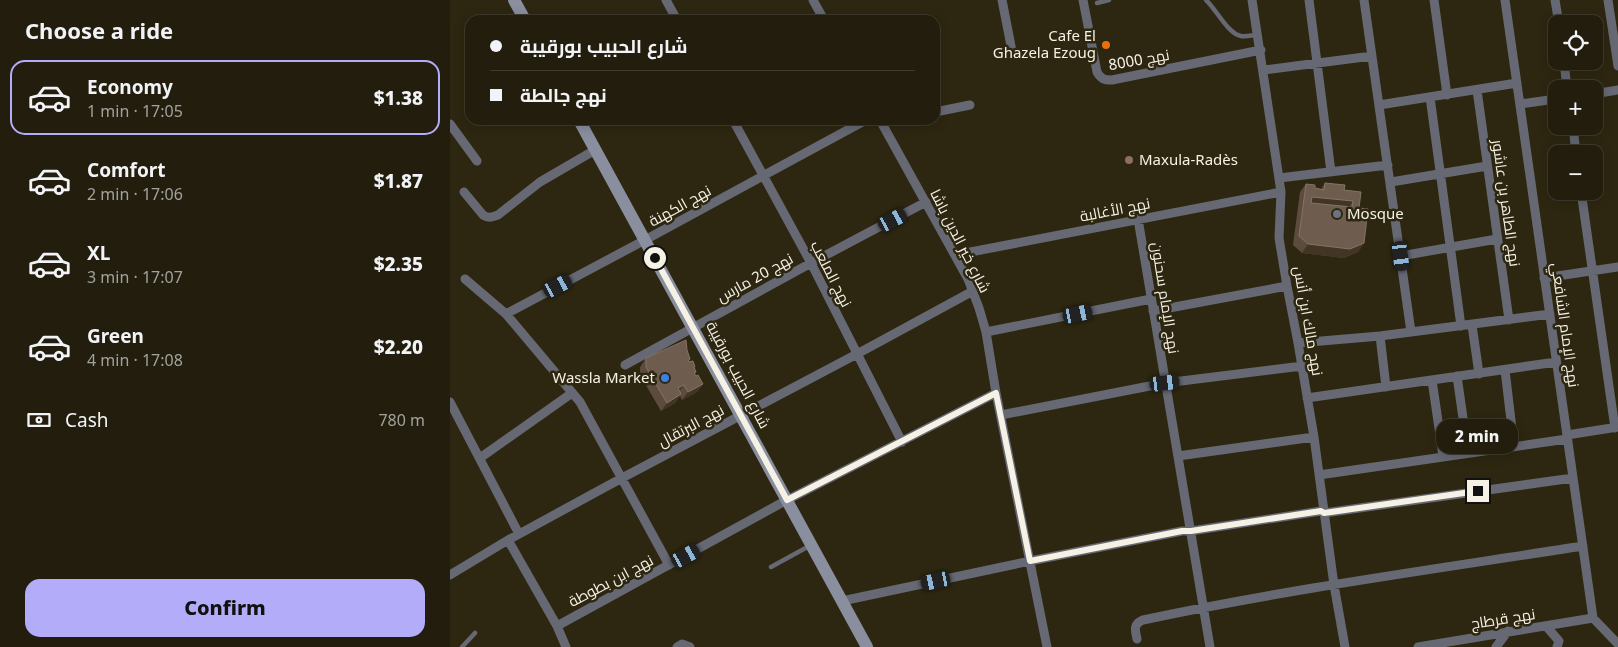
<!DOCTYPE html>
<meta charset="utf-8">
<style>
body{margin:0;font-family:"Noto Sans",Cairo,sans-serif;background:#2e2a1b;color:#f1f3f6;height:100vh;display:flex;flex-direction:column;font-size:19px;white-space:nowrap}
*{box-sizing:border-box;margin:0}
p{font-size:16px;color:#a2a29d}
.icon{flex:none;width:28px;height:28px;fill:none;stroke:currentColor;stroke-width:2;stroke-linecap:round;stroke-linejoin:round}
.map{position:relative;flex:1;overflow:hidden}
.side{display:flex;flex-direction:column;background:#221d0d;width:450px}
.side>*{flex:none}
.top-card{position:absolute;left:15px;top:15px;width:475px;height:110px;border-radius:15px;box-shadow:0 2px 12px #0003,0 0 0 1px #3f3b2e;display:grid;align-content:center;height:110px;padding:0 25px;background:#221d0d}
.buttons{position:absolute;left:1098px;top:15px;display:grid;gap:10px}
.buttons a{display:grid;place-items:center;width:55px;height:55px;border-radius:10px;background:#221d0d;box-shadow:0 2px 12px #0003,0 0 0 1px #3f3b2e;font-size:25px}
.end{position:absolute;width:22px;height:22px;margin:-11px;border:6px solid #f5f1e4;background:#111;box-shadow:0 0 0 2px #111}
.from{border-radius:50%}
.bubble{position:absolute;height:35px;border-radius:15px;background:#221d0d;box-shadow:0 2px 12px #0003,0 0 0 1px #3f3b2e;font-size:16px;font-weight:800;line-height:35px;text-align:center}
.car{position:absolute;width:15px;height:30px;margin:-15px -8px;border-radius:6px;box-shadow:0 0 4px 1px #0007;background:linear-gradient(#222 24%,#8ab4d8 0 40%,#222 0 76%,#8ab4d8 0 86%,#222 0)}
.top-card b{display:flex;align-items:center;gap:18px;height:48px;font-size:19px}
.top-card b+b{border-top:1px solid #3f3b2e}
.top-card i{width:12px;height:12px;background:#f1f3f6}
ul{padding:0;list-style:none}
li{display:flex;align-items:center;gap:15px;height:75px;margin:0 10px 8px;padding:0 15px;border:2px solid transparent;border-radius:15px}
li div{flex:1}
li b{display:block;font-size:19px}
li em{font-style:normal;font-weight:800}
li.on{border-color:#b3adf9}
li>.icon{width:45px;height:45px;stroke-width:1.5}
h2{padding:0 25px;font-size:22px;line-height:60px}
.pay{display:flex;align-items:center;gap:12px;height:55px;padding:0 25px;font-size:19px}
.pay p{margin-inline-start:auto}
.cta{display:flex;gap:10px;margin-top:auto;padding:10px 25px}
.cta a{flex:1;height:58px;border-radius:15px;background:#b3adf9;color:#111;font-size:20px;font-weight:800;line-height:58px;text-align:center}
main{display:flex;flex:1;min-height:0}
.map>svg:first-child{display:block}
</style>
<main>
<section class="side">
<h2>Choose a ride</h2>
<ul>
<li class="on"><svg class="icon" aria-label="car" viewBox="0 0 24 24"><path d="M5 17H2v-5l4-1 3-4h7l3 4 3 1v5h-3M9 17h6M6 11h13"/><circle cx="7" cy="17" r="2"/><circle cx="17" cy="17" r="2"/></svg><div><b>Economy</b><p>1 min · 17:05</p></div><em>$1.38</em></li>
<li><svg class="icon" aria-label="car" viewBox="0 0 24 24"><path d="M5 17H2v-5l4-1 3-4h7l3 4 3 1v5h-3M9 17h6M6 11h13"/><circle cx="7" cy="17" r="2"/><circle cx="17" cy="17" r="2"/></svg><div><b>Comfort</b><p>2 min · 17:06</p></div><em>$1.87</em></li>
<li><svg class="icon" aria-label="car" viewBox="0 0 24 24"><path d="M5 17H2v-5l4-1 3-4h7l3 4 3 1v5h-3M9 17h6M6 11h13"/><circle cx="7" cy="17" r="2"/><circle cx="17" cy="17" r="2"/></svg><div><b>XL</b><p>3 min · 17:07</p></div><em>$2.35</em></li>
<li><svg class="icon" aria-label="car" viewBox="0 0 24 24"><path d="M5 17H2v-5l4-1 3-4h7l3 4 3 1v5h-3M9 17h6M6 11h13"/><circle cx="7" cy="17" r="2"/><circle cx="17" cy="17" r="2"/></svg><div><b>Green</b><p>4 min · 17:08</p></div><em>$2.20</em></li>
</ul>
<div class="pay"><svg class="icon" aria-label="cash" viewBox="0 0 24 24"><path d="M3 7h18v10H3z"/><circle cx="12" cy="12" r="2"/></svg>Cash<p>780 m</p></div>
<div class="cta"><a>Confirm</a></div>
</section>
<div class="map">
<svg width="1168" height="647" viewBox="0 0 1168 647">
<rect width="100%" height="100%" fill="#2d2711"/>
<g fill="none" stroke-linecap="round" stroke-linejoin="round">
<!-- lane -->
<path stroke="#666974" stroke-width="4.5" d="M756,0C766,9 778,34 791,36C796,37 803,35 807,35
M647,3L659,0
M321,567L361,545
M12,647L25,633"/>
<!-- street -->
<path stroke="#666974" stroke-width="9" d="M216,0L227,20
M363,0L374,20
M552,0L562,51
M633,0L647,72C651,79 654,80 662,80L811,50
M802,0L831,192L829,238L837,286L848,343L864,437L884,585L895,647
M859,0L881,172
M914,0L961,332
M984,0L997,95
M1055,0L1143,618L1168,644
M1105,0L1109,24
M1158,0L1168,66
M1114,61L1117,89
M814,70L922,56
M1027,90L1059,320
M1144,94L1168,90
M980,97L1011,326
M1070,104L1106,99
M929,105L1067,83
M485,112L520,105
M283,120L361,263L452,442
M430,120L518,279L529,308L536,332L546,393L597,647
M0,124L27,161
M1123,126L1126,154
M829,178L938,165
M941,182L1037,166
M1131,191L1165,428
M14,192L33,215C39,219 42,217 48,215L90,182L145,150
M688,219L760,647
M505,255L831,192
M951,256L1047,239
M1094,278L1168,267
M15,279L56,314L130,402L219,565
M703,311L837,286
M56,314L195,240L416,120
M1022,325L1029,374
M536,332L701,299
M930,336L936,387
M848,343L930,336L1100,314
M175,365L361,263L476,202
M1055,370L1064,446
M1007,376L1018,453
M982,380L993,456
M857,398L1106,362
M0,402L69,534
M551,415L715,383L852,366
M1117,435L1168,427
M728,456L864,437
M30,458L122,393
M869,475L1117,439
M58,540L107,626L116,647
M0,575L58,540L172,478L407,354L523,291
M392,601L580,561L732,531H741L871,511L874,513L1123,478
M107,626L337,500L546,393
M1096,626L1109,641L1107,647
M687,639C685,630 683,624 693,620C838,589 986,569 1133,546
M227,647L232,644L240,647
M968,647L1143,618
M1046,647L1058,631"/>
<!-- secondary -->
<path stroke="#898f9f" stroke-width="12" d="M64,0L75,20
M129,120L417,647"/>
</g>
<!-- wall -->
<path fill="#5d4b3d" d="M875,183L894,190L909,208L914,243L908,252L894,258L852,253L843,245L850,192L856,184L865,188L871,189Z
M196,358L238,362L245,367L244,368L246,372L245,374L246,376L253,384L247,392L232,400L230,396L225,403L211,411L190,375V367Z"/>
<!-- shaded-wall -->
<path fill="#433524" d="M862,197L903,201L897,210L856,206Z
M914,243L908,252L894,258L852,253L858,244Z
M253,384L247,392L232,400L238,392Z
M234,385L228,393V388Z
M231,394L225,403L211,411L217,403Z"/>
<!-- building -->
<path fill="#6e5c4f" stroke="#837466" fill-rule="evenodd" d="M875,183L895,185L894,190L911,192L909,208L918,209L914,243L900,249L858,244L849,236L856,184L865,185V188L874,190ZM862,197L903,201L902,207L861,203Z
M236,340L237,350L240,359L238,361V362L243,361L245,367H244L246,372L244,373L246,376L248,375L253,384L238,392L234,385L228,388L231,394L217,403L196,367V358Z"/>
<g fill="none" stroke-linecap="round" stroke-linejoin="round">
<!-- route -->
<path stroke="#f5f1e4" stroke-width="6" d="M205,258L337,500L546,393L580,561L732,531H741L871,511L874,513L1028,491"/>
</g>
<!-- markers -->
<circle fill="#e8710a" stroke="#2d2711" stroke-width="2" cx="656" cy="45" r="5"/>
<circle fill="#8d6e63" stroke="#2d2711" stroke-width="2" cx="679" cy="160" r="5"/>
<circle fill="#6b7280" stroke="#2d2711" stroke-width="2" cx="887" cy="214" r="5"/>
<circle fill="#3f7fe0" stroke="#2d2711" stroke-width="2" cx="215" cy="378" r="5"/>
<g text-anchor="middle" stroke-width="5" stroke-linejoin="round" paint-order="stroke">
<!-- poi labels -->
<g font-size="15" fill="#f5f1e4" stroke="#2d2711" text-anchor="end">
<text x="646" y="41">Cafe El<tspan x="646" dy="17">Ghazela Ezoug</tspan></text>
<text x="689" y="165" text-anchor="start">Maxula-Radès</text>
<text x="897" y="219" text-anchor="start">Mosque</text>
<text x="205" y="383">Wassla Market</text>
</g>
<!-- street labels -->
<g font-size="15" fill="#f5f1e4" stroke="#2d2711">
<text transform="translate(689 60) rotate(-10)" y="5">نهج 8000</text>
<text transform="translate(1056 203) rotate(82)" y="5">نهج الطاهر بن عاشور</text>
<text transform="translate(230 206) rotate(-29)" y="5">نهج الكهنة</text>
<text transform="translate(665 210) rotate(-11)" y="5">نهج الأغالبة</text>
<text transform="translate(510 241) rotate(63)" y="5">شارع خير الدين باشا</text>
<text transform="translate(381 274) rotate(63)" y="5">نهج الملعب</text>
<text transform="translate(305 278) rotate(-29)" y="5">نهج 20 مارس</text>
<text transform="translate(715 298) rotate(81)" y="5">نهج الإمام سحنون</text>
<text transform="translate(858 321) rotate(80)" y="5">نهج مالك ابن أنس</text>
<text transform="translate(1115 325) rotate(82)" y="5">نهج الإمام الشافعي</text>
<text transform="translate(288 375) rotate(62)" y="5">شارع الحبيب بورقيبة</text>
<text transform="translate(241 426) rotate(-28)" y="5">نهج البرتقال</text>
<text transform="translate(161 581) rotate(-28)" y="5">نهج ابن بطوطة</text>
<text transform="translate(1053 619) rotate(-9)" y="5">نهج قرطاج</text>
</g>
</g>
</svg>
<div class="buttons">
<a><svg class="icon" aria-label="locate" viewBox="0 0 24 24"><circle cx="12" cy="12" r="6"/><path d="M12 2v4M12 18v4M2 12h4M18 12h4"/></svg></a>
<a>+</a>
<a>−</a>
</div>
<i class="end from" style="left:205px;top:258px"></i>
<i class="end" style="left:1028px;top:491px"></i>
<div class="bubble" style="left:986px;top:419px;width:82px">2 min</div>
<i class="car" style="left:443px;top:220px;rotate:62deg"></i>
<i class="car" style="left:951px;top:256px;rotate:173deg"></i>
<i class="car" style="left:108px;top:286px;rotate:62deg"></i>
<i class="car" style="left:628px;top:314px;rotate:78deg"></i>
<i class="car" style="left:715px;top:383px;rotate:83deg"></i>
<i class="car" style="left:236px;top:556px;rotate:61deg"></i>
<i class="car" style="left:486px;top:581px;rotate:258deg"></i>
<div class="top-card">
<b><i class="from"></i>شارع الحبيب بورقيبة</b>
<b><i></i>نهج جالطة</b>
</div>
</div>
</main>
